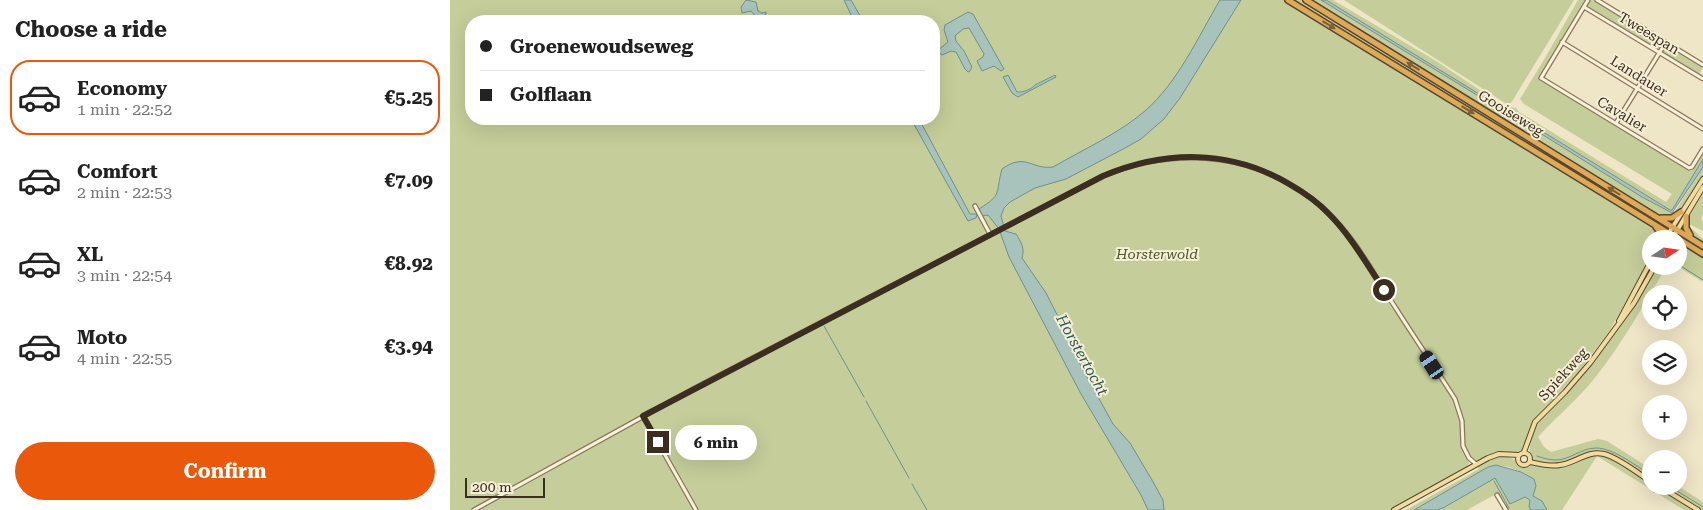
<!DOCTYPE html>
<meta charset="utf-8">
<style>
body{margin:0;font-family:"Roboto Serif",serif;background:#f2f2f2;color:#222;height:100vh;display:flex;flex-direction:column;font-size:19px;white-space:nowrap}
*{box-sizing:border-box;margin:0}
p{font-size:16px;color:#767676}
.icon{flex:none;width:28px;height:28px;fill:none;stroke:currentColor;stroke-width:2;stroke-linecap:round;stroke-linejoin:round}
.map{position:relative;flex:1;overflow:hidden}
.details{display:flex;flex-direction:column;background:#fff;width:450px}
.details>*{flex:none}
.top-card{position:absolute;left:15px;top:15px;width:475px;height:110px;border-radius:20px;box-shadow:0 5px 20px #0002;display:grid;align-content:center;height:110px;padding:0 15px;background:#fff}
.needle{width:32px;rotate:77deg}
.tools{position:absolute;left:1192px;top:230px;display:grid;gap:10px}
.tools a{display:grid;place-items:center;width:45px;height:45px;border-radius:50%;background:#fff;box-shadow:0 5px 20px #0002;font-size:25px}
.scale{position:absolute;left:15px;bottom:12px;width:80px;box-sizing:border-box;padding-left:5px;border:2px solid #3b2e20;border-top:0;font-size:14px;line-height:18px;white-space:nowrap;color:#3b2e20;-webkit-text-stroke:4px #f6efd6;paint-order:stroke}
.end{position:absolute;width:22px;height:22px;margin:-11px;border:6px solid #3b2e20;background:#fff;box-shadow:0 0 0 2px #fff}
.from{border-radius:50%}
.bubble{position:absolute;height:35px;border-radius:18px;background:#fff;box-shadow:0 5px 20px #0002;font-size:16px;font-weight:700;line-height:35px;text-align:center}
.car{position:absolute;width:15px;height:30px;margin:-15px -8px;border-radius:6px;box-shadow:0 0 4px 1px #0007;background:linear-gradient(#222 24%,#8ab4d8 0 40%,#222 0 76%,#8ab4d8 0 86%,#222 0)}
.top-card b{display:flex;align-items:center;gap:18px;height:48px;font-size:19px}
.top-card b+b{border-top:1px solid #e0e0e0}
.top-card i{width:12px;height:12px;background:#222}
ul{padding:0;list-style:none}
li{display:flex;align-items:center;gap:15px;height:75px;margin:0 10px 8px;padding:0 5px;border:2px solid transparent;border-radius:20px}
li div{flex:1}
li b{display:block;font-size:19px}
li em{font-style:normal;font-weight:700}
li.selected{border-color:#ea580c}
li>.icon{width:45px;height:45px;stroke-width:1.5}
h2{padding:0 15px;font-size:22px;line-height:60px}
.action{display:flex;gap:10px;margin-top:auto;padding:10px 15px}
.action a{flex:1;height:58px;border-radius:30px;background:#ea580c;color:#fff;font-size:20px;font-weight:700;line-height:58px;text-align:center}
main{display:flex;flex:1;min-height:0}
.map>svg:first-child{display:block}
</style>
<main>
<section class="details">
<h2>Choose a ride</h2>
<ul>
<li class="selected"><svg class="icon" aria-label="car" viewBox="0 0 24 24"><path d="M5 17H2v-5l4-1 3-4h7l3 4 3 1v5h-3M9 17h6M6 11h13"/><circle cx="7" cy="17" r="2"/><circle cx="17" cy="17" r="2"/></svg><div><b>Economy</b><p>1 min · 22:52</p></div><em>€5.25</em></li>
<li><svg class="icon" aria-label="car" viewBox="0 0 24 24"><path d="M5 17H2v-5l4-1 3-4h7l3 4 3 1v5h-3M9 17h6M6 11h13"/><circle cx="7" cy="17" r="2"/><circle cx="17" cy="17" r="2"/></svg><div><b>Comfort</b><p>2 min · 22:53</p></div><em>€7.09</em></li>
<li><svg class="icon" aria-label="car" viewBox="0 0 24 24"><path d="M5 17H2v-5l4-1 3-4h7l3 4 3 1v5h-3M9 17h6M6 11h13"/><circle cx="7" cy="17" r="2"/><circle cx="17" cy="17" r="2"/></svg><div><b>XL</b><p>3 min · 22:54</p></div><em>€8.92</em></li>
<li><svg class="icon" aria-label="car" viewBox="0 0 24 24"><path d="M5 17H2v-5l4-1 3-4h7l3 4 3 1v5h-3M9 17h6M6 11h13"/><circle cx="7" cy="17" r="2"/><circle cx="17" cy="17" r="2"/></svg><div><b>Moto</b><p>4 min · 22:55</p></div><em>€3.94</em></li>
</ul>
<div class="action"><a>Confirm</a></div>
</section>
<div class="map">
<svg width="1253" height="510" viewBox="0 0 1253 510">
<rect width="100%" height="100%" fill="#efe5c7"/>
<!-- green -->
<path fill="#c5cd9a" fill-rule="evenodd" d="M0,0H835L1194,221L1208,231L1210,239H1201V257L1160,330L1128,373L1084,420L1073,450L1068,453L1045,454L1026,461L1022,459L1016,449L1013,450L1019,462L1018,467L941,510H248L197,418L194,420L245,510H0ZM21,21H484V119H21Z
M841,0H852L884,20L1214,223L1212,226Z
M859,0H871L1058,114L1059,113L876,0H883L986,61L1054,106L1066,108L1069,112L1216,202L1222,194L1074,104L1070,99L1095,58L1128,0H1136L1088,78L1241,171L1253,154V159L1222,210L1217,209L1064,114L1063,116L1192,197L1221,213H1224L1253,167V177L1227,214L1224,217L1212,216L882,13Z
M894,0H1124L1061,103H1055Z
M1139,0H1144L1211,41L1212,44L1209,48H1204L1139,8L1137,4Z
M1216,45L1220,46L1253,66L1249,75L1213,53V51Z
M1253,190V215L1251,219L1253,221V231L1241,225L1239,226L1253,239V242L1239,233L1238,217Z
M1229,245L1253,257V282L1227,266H1229Z
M1208,266H1217C1194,304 1172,344 1144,379C1127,400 1106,417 1088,437L1094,447L1101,452L1148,439L1157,441L1201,469V486H1228L1253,502V510H1234L1147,456L1112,510H1097L1092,501L1084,497V479C1071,471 1053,462 1038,467L964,510H956L1029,469L1027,465C1039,459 1050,453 1063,459C1068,461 1068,464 1073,466L1081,463L1082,458L1079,453L1082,434L1086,424L1129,380L1150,353L1191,293Z
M1045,478L1061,504L1075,497L1080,500L1079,507L1081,510H1056L1054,506L1056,504L1052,497L1050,498L1046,494L1017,510H987L996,507Z"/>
<!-- water -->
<path fill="#a8c2bc" stroke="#6e918a" d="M296,0L306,2L308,11L312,13L316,12V14L308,19L301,11L292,13L291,7Z
M394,0H401L413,21H404Z
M770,0H791L730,98L714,119L691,139L675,148L616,179L585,188L560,202L554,208L551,216L555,231L566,234C571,242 575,248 572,258L596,293L616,332L621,348L663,424L680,443L702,480L713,500L714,510H698L691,495L631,394L559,257L549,229L538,215L532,216L529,209C553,194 545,194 552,169C576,152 581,170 603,167C634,149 668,134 695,111C728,82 748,37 770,0Z
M871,0H876L1060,113L1058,114Z
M518,12L523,14L554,69L551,71L544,66L532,71L527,61L533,57L534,54L519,28L513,29L505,36L506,41L514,51L522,67L520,71L518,72L515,69L506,52L501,51L492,55L487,51L498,42L494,30L495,25Z
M605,75L606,77L568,97L562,93L553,77L558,75L567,92C572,93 582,89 585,85Z
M1064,114L1220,210H1222L1253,159V167L1222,213L1192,197L1063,116Z
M461,119H469L520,214H527L526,218L518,221Z
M1046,465L1071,472L1084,479L1086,486L1083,496L1092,501L1097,510H1081L1079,507L1080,500L1075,497L1060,504L1045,478L995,507L987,510H964L1038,467Z"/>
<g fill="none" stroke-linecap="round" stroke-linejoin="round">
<!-- stream -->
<path stroke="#6e918a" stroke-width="1" d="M1229,265L1253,280
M374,326L414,397
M416,401L459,478
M1087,456C1093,458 1099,460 1106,460C1120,460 1131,448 1146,448C1164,448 1187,467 1201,475
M1044,481L1059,508
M462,484L477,510
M1219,486L1253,507"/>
<defs>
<path id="minor" d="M1138,0L1091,78L1239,168L1242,167L1253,149
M1147,0L1253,65
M1134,7L1253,79
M1112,42L1253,129
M1166,123L1216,42
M525,206L540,234
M193,416L246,510
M1205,490L1207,486
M1047,495L1056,510
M24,510L245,388L653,176C730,144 814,153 876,211C906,238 925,277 947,310C966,340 986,369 1005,399L1012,421L1013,446L1019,458L1026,464"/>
<path id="major" d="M1215,239L1253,179
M1222,239L1253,187
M1169,321L1201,261
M1074,452L1085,422L1115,392L1140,363L1184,303L1205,266
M1068 459a6 6 0 1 1 12 0a6 6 0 1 1-12 0Z
M1080,462C1089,464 1100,467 1110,465C1126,463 1137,450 1154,454C1169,458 1188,473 1201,482
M1209,486L1248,510
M944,510L1038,458L1049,454L1069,455"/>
<path id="highway" d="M838,0L1228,239
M856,0L1253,246
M1236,216V228L1240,235
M1211,218H1222L1231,212
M1206,227L1210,232L1211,239
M1229,239L1253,254"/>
</defs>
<!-- minor casing -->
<use href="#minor" stroke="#8b775c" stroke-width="5.5"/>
<!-- major casing -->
<use href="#major" stroke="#594530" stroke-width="6"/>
<!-- highway casing -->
<use href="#highway" stroke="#594530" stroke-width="8"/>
<!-- minor -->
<use href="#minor" stroke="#f9f2da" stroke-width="3"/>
<!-- major -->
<use href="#major" stroke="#f1dc9f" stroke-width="4"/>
<!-- highway -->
<use href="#highway" stroke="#ddaa58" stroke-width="5"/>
</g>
<!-- one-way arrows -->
<defs><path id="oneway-solid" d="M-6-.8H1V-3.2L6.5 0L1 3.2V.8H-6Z" transform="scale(1.25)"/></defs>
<g fill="#7c6036">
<use href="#oneway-solid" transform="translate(879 25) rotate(31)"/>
<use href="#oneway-solid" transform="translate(963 66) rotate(-149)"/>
<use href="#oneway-solid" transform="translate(1018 110) rotate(31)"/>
<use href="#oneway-solid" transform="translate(1164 191) rotate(-148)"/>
</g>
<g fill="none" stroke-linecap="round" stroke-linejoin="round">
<!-- route -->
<path stroke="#3b2e20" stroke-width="6" d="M208,442L193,416L653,176C715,150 780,149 839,184C853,192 867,201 878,213C901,236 916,263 934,290"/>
</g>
<g text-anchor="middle" stroke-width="4" stroke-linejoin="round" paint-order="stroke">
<!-- street labels -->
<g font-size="14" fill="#3b2e20" stroke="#f6efd6">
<text transform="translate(1199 33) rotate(31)" y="5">Tweespan</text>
<text transform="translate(1189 76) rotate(32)" y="5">Landauer</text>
<text transform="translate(1061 113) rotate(32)" y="5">Gooiseweg</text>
<text transform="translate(1172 114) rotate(31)" y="5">Cavalier</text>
<text transform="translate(1113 374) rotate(-48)" y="5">Spiekweg</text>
</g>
<!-- park labels -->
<g font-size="14" font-style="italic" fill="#485726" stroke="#f6efd6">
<text x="707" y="259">Horsterwold</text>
</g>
<!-- water labels -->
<g font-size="15" font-style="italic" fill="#2f5a5a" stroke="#f6efd6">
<text transform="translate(632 355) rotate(61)" y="5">Horstertocht</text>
</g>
</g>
</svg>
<div class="tools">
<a><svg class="needle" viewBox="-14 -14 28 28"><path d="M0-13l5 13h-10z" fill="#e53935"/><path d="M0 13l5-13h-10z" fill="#767676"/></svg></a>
<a><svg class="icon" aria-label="locate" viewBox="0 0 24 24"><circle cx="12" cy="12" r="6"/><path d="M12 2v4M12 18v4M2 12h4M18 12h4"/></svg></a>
<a><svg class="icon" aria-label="layers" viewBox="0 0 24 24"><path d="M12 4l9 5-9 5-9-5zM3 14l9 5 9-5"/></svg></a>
<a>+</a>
<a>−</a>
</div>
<div class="scale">200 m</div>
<i class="end from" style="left:934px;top:290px"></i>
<i class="end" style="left:208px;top:442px"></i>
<div class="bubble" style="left:225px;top:425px;width:82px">6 min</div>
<i class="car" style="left:982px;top:365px;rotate:327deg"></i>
<div class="top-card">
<b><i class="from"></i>Groenewoudseweg</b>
<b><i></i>Golflaan</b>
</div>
</div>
</main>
